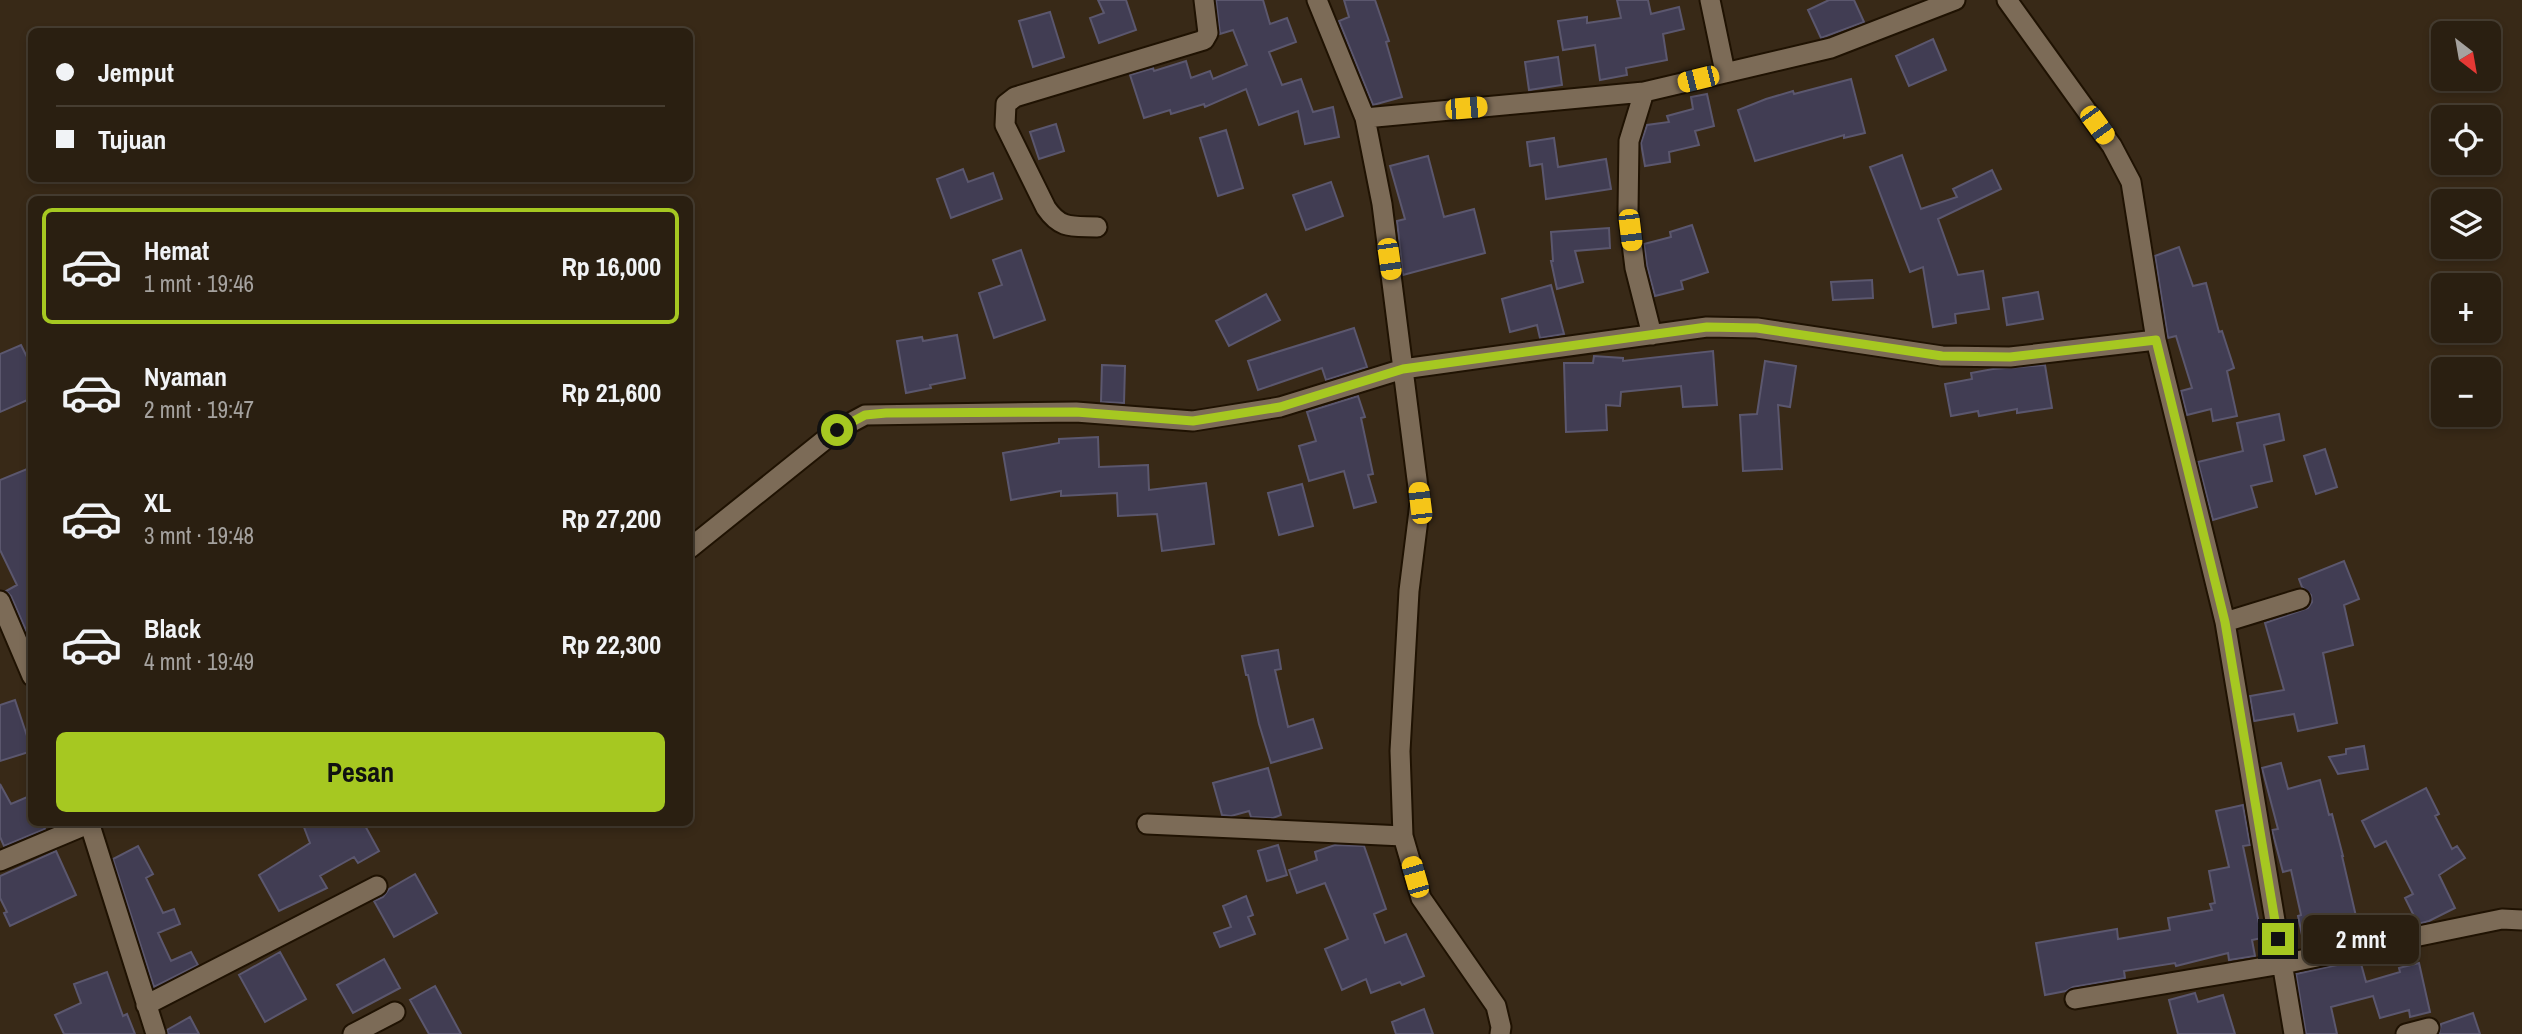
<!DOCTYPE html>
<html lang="id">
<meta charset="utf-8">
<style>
body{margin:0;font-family:"Archivo Narrow",sans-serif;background:#32271a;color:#f1f3f6;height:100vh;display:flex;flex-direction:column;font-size:26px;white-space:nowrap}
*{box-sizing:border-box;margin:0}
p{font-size:23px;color:#a5a29f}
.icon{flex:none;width:38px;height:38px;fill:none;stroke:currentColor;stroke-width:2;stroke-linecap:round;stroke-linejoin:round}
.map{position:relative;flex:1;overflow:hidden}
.sheet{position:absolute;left:28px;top:196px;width:665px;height:630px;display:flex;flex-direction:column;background:#2a1f11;border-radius:10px;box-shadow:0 4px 10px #0003,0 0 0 2px #463d31}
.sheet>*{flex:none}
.hud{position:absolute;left:28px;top:28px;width:665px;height:154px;border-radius:10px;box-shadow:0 4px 10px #0003,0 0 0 2px #463d31;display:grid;align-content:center;height:154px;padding:0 28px;background:#2a1f11}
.needle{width:46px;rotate:149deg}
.controls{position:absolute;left:2431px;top:21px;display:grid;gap:14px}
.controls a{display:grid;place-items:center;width:70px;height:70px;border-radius:10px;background:#2a1f11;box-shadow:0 4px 10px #0003,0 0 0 2px #463d31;font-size:35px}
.end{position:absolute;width:32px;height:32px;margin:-16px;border:9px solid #a6c821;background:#111;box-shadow:0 0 0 4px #111}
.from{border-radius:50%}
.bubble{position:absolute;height:49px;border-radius:10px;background:#2a1f11;box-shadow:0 4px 10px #0003,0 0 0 2px #463d31;font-size:23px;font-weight:700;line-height:49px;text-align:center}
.car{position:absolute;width:21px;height:42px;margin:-21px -10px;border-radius:9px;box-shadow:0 0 5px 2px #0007;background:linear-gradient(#f5c518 24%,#345 0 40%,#f5c518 0 76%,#345 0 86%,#f5c518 0)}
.hud b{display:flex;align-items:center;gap:24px;height:66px;font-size:26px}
.hud b+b{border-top:2px solid #463d31}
.hud i{width:18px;height:18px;background:#f1f3f6}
ul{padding:12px 0 0;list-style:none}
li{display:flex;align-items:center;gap:21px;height:116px;margin:0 14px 10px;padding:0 14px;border:4px solid transparent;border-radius:10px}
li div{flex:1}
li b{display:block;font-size:26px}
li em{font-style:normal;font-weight:700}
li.on{border-color:#a6c821}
li>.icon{width:63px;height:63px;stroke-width:1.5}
.action{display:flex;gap:14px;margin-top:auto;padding:14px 28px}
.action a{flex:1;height:80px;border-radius:10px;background:#a6c821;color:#111;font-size:28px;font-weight:700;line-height:80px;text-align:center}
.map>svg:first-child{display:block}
</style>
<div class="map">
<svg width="2522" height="1034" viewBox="0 0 2522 1034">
<rect width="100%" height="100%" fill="#382917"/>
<!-- building -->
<path fill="#413d53" stroke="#5b576e" stroke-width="2" d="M1098,0H1126L1136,30L1099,43L1090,18L1104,13Z
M1216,0H1263L1270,24L1287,18L1296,42L1269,52L1282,85L1301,79L1313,112L1333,107L1339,137L1305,144L1298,111L1259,125L1246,89L1205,107L1204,104L1171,114L1170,110L1144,118L1130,75L1153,68L1154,71L1186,61L1191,78L1210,71L1213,79L1247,65L1233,30L1220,34Z
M1344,0H1375L1389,41L1386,42L1402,97L1373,105L1339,21L1349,17Z
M1617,0H1648L1651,14L1679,7L1684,29L1663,34L1667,60L1626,68L1627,75L1600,80L1595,45L1563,50L1558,21L1587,17V23L1621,18Z
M1829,0H1854L1864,22L1821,38L1808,10Z
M1050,12L1064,57L1033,67L1019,21Z
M1933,39L1946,70L1909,86L1896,56Z
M1558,57L1562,85L1529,90L1525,62Z
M1851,79L1865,133L1844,138V135L1755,161L1738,110L1766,99L1793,91L1794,94Z
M1707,94L1714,126L1695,131L1699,145L1669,152L1670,162L1645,166L1641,143L1647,125L1669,122L1667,116L1693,109L1691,97Z
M1056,124L1064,151L1039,159L1030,132Z
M1226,130L1243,188L1218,196L1200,138Z
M1554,138L1558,167L1606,159L1611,189L1546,199L1542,164L1530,166L1527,142Z
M1902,155L1921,209L1957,197L1953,189L1992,170L2001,189L1938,219L1958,275L1983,271L1989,309L1955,314L1956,323L1933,327L1923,267L1910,272L1870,167Z
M1428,156L1444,217L1474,209L1485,253L1403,275L1397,221L1405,219L1390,166Z
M963,169L968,182L993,173L1002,199L951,218L937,179Z
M1331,182L1343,216L1306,230L1293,195Z
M1692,225L1708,272L1681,281L1683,289L1655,296L1647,266L1644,244L1671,237L1670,232Z
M1609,228L1610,248L1575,251L1583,282L1557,289L1551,261H1553L1551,232Z
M2179,247L2193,286L2206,283L2219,332L2222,331L2234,368L2227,371L2237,416L2213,421L2211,409L2187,415L2181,391L2192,388L2176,336L2168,338L2155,256Z
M1021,250L1045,320L994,338L979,293L1002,285L993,260Z
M1872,280L1873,298L1833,300L1831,282Z
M1551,285L1564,334L1540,338L1537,325L1510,332L1502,299Z
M2038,292L2043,319L2007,325L2003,298Z
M1266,294L1280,320L1229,346L1216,321Z
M1354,328L1367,367L1326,380L1322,368L1258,390L1248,361Z
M957,335L965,378L930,385L931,388L906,393L897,341L922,337L923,341Z
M21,345L32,367V398L0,412V354Z
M1713,351L1717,405L1683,407L1681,386L1621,392L1620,406L1606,405L1607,430L1566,432L1564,363H1593L1594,356L1623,358V361Z
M1765,361L1796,366L1790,407L1778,405L1782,469L1743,471L1740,415L1757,414Z
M1102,365L1125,366L1124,403L1101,402Z
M2045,365L2052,408L2017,413V409L1979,416L1978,411L1951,416L1945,384L1972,379L1971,373L1993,369Z
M1358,396L1365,417L1361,418L1373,474L1368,475L1376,502L1354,508L1344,471L1309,481L1299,446L1316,441L1307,412Z
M2279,414L2284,440L2264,445L2272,481L2251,486L2257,507L2213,520L2198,462L2243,451L2237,423Z
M1098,437L1099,467L1148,465L1149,490L1206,483L1214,544L1162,551L1157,514L1118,516L1117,493L1061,496V491L1011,500L1003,453L1059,443V439Z
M2325,449L2337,487L2316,494L2304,456Z
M32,467V644L11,596L6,591L17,585L0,550V480Z
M1302,484L1313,526L1279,535L1268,493Z
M2344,561L2359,599L2344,605L2353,645L2323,653L2337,723L2298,731L2294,714L2254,721L2250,696L2284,690L2265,623L2308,608L2312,602L2311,595L2302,587L2299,579Z
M1278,650L1281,669L1275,670L1288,727L1313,719L1322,748L1271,763L1259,724L1248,675H1246L1242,656Z
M15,700L27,736L32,734V751L0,761V705Z
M2364,746L2368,769L2338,774L2329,757L2346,754V749Z
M2281,763L2288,789L2320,780L2329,815L2332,814L2343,856H2342L2358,925L2302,935L2298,916L2301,915L2291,870L2283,872L2272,830L2278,829L2262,768Z
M1268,768L1281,815L1273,818L1251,817L1249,811L1231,816L1222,815L1213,783Z
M0,784L11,804L32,795V822H42L45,829L4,846L0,837Z
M2426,788L2439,814L2435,816L2452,849L2457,846L2465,858L2439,875L2455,908L2429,921L2418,924L2405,898L2413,894L2386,841L2375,847L2362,821Z
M2243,805L2250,845L2243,846L2262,938L2252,940L2255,956L2229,960L2228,953L2176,966L2175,963L2124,971L2125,978L2073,987L2066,991L2045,995L2036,943L2117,929L2118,939L2170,930L2168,918L2212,910L2210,904L2215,903L2209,871L2229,867L2216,811Z
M302,822H363L379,851L358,863L354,857L320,876L327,888L279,911L259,875L310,843Z
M1278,845L1287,875L1267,881L1258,851Z
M1335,845L1364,846L1386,909L1374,914L1385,943L1406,934L1424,976L1402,985L1400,982L1371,993L1366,979L1342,990L1325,949L1348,939L1325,883L1297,893L1289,870L1317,860L1315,852Z
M138,846L153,874L146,878L163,913L174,909L180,924L158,933L171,961L191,952L198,965L154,987L113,859Z
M56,851L76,895L10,926L4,913L7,912L0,898V876Z
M415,874L437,913L394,937L374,901L383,897L389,889Z
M1246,896L1253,915L1248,917L1255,934L1220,947L1214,933L1231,927L1223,906Z
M280,952L306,999L265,1022L239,975Z
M384,959L400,988L353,1013L337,985Z
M2360,960L2366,982L2400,972L2399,968L2419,963L2430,1012L2410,1017L2409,1010L2380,1018L2373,996L2331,1007L2337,1034H2306L2296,974Z
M107,972L123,1016L127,1014L135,1034H64L55,1015L81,1003L74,984Z
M435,986L461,1034H429L410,1000Z
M2195,993L2198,1002L2223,995L2235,1034H2178L2169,1000Z
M1424,1009L1433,1034H1396L1392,1022Z
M2473,1013L2480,1034H2439L2441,1024Z
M190,1017L199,1034H168L167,1030Z"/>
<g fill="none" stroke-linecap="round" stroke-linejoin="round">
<defs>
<path id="minor" d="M1317,0L1365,118L1382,204L1420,503L1409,591L1400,751L1403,836L1421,898L1496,1006L1501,1027L1500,1034
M1710,0L1725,72
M2007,0L2112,146L2131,182L2156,340L2225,622L2294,1034
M1644,92L1629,141L1628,211L1635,268L1652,335
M1365,118L1644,92L1831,48L1955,0
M1097,227C1073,226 1061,230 1046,208L1005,125L1006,104L1015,97L1204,40L1208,33L1204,0
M690,548L837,430L865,415L1076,412L1193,421L1280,407L1403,369L1707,327L1757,328L1942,356L2010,357L2156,340
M0,601L32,676
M2225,622L2300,599
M89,822L156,1034
M1147,824L1403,836
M0,861L93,822
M2075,999L2282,964L2502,919L2522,920
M146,1005L377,886
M353,1034L395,1012
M2406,1034L2429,1028"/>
</defs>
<!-- minor casing -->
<use href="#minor" stroke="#1f1202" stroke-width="23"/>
<!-- minor -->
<use href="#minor" stroke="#7c6b57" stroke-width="19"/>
</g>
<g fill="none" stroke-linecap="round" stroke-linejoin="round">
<!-- route -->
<path stroke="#a6c821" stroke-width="9" d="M837,430L865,415L886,413L1076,412L1193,421L1280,407L1403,369L1707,327L1757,328L1942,356L2010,357L2156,340L2225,622L2278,939"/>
</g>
</svg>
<div class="controls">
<a><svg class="needle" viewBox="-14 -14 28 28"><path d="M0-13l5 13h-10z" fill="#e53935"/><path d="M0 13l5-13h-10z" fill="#a5a29f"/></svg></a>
<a><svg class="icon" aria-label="locate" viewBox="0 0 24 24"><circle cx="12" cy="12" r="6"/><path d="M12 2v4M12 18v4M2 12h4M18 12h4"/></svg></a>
<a><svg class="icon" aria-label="layers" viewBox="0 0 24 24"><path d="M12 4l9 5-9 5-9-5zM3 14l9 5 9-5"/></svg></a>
<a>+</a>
<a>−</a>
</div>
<i class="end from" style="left:837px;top:430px"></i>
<i class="end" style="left:2278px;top:939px"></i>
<div class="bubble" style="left:2303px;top:915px;width:116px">2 mnt</div>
<i class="car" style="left:1698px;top:79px;rotate:256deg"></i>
<i class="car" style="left:1466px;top:108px;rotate:85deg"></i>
<i class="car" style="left:2097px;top:125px;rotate:144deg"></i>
<i class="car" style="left:1630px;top:230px;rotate:173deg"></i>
<i class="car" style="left:1389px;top:259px;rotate:172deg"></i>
<i class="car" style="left:1420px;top:503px;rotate:353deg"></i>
<i class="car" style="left:1415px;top:877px;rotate:344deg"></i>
<div class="hud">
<b><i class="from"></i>Jemput</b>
<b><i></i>Tujuan</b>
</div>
<section class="sheet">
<ul>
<li class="on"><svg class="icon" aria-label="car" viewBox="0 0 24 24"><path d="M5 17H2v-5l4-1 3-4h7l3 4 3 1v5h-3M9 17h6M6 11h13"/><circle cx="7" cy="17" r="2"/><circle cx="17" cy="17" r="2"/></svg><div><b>Hemat</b><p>1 mnt · 19:46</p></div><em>Rp 16,000</em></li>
<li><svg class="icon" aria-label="car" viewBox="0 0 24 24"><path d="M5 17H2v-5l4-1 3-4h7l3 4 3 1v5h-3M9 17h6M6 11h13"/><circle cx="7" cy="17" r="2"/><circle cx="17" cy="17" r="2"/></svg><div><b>Nyaman</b><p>2 mnt · 19:47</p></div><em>Rp 21,600</em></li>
<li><svg class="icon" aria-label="car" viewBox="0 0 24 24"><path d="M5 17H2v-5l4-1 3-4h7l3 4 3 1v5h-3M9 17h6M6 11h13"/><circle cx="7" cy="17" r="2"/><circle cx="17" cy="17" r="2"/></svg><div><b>XL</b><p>3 mnt · 19:48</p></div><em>Rp 27,200</em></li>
<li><svg class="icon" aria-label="car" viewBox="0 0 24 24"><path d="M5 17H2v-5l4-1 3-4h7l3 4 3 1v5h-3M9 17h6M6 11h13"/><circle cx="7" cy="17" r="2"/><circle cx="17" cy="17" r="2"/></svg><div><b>Black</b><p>4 mnt · 19:49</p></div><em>Rp 22,300</em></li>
</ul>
<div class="action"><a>Pesan</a></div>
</section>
</div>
